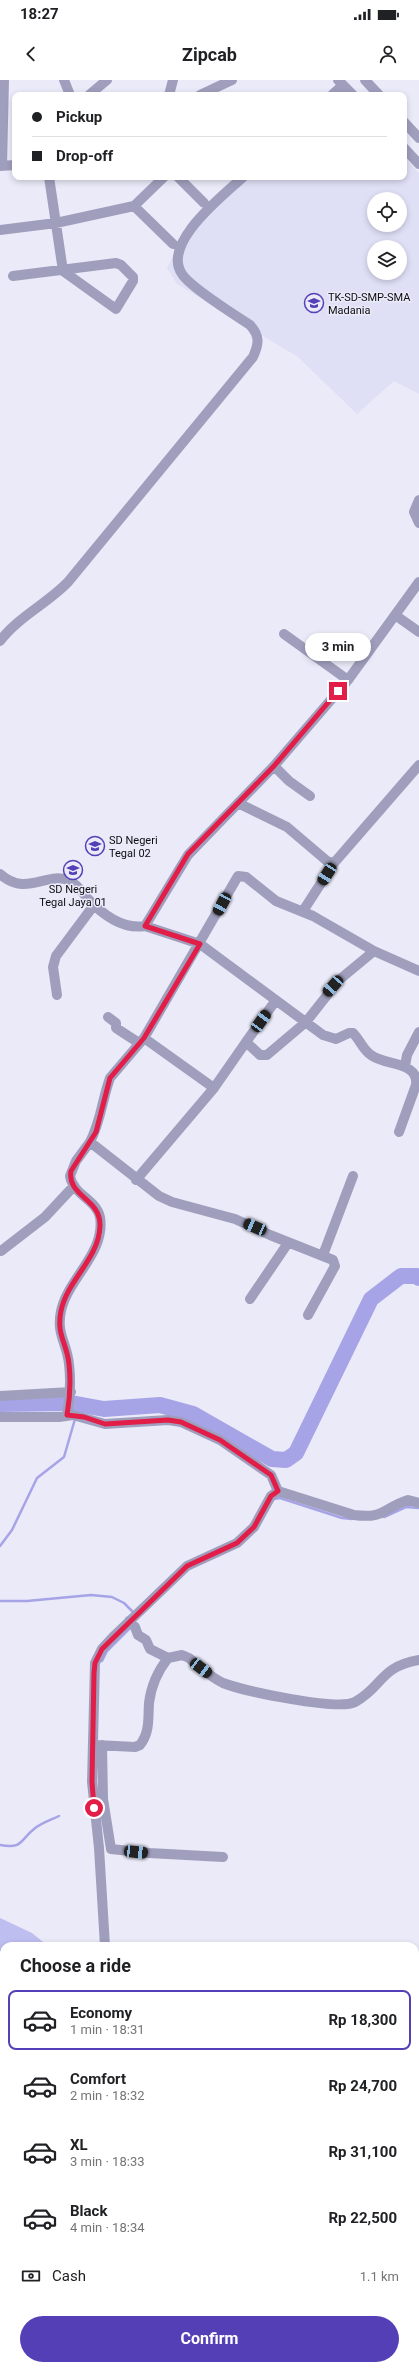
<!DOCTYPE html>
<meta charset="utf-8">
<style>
body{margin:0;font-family:Roboto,sans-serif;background:#f6f6f6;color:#202124;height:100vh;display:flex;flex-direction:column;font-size:15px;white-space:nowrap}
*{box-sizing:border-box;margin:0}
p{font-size:13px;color:#757577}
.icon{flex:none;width:22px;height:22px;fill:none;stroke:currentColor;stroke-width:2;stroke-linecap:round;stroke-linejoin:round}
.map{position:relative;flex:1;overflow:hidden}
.panel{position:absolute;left:0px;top:1862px;width:419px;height:428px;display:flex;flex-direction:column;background:#fff;border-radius:12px 12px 0 0;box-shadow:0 2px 6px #0003}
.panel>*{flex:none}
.guide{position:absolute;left:12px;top:12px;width:395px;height:88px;border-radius:8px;box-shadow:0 2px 6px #0003;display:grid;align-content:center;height:88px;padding:0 20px;background:#fff}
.buttons{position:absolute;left:367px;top:112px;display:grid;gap:8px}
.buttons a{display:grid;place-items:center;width:40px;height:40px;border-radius:50%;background:#fff;box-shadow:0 2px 6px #0003;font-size:20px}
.end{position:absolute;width:18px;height:18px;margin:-9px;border:5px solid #e11d48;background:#fff;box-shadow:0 0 0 2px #fff}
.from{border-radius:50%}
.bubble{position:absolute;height:28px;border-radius:14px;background:#fff;box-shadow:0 2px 6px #0003;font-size:13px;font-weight:700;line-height:28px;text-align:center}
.car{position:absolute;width:12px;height:24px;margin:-12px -6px;border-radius:5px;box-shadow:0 0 3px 1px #0007;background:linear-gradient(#222 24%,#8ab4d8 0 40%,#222 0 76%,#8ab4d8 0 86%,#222 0)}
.guide b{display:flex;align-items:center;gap:14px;height:38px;font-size:15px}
.guide b+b{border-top:1px solid #e0e0e0}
.guide i{width:10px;height:10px;background:#202124}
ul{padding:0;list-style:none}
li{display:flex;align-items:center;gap:12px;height:60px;margin:0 8px 6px;padding:0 12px;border:2px solid transparent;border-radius:8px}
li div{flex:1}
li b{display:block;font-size:15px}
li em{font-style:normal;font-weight:700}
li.current{border-color:#553fb7}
li>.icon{width:36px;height:36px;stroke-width:1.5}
h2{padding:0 20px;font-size:18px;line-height:48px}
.pay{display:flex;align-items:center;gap:10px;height:44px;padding:0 20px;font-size:15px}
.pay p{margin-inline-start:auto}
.primary-button{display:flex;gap:8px;margin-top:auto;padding:8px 20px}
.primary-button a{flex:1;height:46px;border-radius:24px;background:#553fb7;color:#fff;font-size:16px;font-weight:700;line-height:46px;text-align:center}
.status{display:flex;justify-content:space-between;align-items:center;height:28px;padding:0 20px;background:#fff;direction:ltr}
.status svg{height:11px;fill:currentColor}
header{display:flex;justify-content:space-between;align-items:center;height:52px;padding:0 20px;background:#fff;font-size:18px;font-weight:700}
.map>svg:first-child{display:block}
</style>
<div class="status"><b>18:27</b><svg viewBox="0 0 49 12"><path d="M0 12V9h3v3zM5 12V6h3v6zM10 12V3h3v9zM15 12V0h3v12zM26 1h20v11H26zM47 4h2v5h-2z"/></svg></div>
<header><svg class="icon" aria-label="back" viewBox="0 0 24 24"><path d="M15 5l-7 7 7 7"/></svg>Zipcab<svg class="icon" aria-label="person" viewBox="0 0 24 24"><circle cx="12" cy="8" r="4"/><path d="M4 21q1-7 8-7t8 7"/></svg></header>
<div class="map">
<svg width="419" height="2290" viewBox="0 0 419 2290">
<rect width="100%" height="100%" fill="#eaeaf9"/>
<!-- built -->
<path fill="#dfdff6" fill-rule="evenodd" d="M404,77L419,93V314L394,301L357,334L298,277L177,204L167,188L191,140L237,97H404ZM374,119H400V145H374ZM374,167H400V193H374Z"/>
<!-- green -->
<path fill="#bfbef1" d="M0,1838L32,1853L48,1866H4V1955H0Z"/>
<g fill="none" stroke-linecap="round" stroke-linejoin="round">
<!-- stream -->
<path stroke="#a6a4e6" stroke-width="2.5" d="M274,1419L280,1418L342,1438L352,1439
M384,1437L406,1427L419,1428
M0,1466L12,1450L37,1398L64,1377L75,1339
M0,1521H27L91,1515L112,1517L124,1523L135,1534
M102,1581L107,1571L131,1547
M0,1765C23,1769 19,1761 34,1749C41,1743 51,1740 59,1736
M62,2290L63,2286"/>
<!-- river -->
<path stroke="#a6a4e6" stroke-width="16" d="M0,1324L71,1323L104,1329L160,1325L193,1334L272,1379L286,1380L296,1373L371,1219L401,1196H417L419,1198"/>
<!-- minor -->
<path stroke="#9f9fbd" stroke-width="10" d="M64,0L70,15
M338,0L353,15
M365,0L379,15
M89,15L107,0
M169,15L173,0
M200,15L232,0
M332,15L343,5
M404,42L419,58
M404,68L419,84
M0,86L15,85
M2,86L4,0
M178,97L204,123
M134,126L173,164
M0,150L56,143L134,126L164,97
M13,196L116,183L121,185L133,197V201L116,229L63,191L49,97
M419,420L414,432L419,443
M395,535L419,552
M284,554L348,600
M0,561C18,537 48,523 68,502L253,277C259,264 260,256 250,245C235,235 190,207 182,194C161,163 224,115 243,97
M274,686L289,701L310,716
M238,723L287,747L327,781L334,783L419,685
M0,794C27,818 47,790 70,801C77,804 82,812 87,818C102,834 122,850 145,846L188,775L274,686L348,600L419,502
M303,831L334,783
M145,846L200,864L323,955L336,959L349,953H353C360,960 363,970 371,975C385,986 419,981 416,1005L399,1052
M57,915L53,887L56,876L94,825
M108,937L116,943V948L139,963
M144,958L214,1008
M246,962L276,920
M405,986L407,975L419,952
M136,1100L214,1008L246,962L260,975H267L306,942L339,900L374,871
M1,1171L45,1137L73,1107
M323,1175L353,1096
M250,1219L288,1163
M308,1235L335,1186L333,1180L270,1155L235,1139L172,1122L159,1116L90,1062C101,1041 102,1020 110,998L144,958L238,796L246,797L276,821L313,836L374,871L419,891
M0,1316L71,1312
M67,1335C70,1318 71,1301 69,1284C67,1263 56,1254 61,1231C68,1198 106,1173 100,1137C96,1119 73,1115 70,1096L76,1081L90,1062
M0,1337H59L73,1335L105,1344L168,1340L181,1342L220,1360L271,1395L278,1411L354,1435C385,1439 383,1428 408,1420L419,1423
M168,1578L182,1575L189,1578C199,1586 210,1597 223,1603C243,1611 338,1631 355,1622C383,1607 379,1587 419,1580
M96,1665L135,1667L140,1665C150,1652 148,1639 149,1623C151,1606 157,1592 168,1578L150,1569L146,1560L138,1555L135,1547L129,1541
M102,1665L103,1719L111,1769L149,1773L223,1777
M105,1866L99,1768L92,1702L95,1583L102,1569L115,1555L187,1486L237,1463L254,1447L271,1416L278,1411
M415,2152L419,2153"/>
</g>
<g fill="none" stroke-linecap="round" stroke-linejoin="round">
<!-- route -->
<path stroke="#e11d48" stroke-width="5" d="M94,1728L92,1702L94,1593L95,1583L102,1569L187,1486L237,1463L254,1447L271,1416L278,1411L271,1395L220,1360L181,1342L168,1340L105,1344L84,1337L67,1335C70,1318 71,1302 69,1284C67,1263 56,1255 61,1231C67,1200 99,1179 100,1146C101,1118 67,1117 71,1091L96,1052L110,998L144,958L200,864L145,846L188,774L274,686L338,611"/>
</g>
<!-- icons -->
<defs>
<symbol id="school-ring" viewBox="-11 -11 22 22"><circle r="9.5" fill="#eaeaf9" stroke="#553fb7" stroke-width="1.5"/><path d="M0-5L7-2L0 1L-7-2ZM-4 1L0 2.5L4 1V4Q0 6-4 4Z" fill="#553fb7"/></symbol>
</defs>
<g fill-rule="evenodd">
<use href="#school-ring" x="303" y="212" width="22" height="22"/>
<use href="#school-ring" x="84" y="755" width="22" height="22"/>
<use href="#school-ring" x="62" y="779" width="22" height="22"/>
</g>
<g text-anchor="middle" stroke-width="3" stroke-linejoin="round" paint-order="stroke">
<!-- poi labels -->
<g font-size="11" fill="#0c0c11" stroke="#eaeaf9" text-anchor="start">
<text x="328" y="221">TK-SD-SMP-SMA<tspan x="328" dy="13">Madania</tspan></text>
<text x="109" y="764">SD Negeri<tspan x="109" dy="13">Tegal 02</tspan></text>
<text x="73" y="813" text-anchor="middle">SD Negeri<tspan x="73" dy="13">Tegal Jaya 01</tspan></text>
</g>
</g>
</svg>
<div class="buttons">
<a><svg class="icon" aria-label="locate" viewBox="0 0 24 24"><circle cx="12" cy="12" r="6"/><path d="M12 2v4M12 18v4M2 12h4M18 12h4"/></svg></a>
<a><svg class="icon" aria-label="layers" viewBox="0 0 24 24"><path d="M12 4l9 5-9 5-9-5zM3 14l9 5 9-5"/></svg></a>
</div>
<i class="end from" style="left:94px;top:1728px"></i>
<i class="end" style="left:338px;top:611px"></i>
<div class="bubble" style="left:305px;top:553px;width:66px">3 min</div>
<i class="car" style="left:327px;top:794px;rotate:213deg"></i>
<i class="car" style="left:222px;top:824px;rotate:208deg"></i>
<i class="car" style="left:333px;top:906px;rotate:222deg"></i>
<i class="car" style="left:261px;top:941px;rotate:36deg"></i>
<i class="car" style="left:255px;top:1147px;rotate:293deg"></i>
<i class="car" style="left:201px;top:1588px;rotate:127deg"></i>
<i class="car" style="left:136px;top:1772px;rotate:96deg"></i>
<div class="guide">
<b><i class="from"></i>Pickup</b>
<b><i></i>Drop-off</b>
</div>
<section class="panel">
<h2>Choose a ride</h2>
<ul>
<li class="current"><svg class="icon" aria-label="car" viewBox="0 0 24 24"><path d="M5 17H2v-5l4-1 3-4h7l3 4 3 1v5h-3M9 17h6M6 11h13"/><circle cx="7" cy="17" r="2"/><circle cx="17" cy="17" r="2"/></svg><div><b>Economy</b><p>1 min · 18:31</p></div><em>Rp 18,300</em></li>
<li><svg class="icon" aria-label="car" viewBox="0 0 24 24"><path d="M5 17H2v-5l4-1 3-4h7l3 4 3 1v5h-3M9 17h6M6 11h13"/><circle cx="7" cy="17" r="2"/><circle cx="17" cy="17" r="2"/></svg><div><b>Comfort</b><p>2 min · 18:32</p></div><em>Rp 24,700</em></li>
<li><svg class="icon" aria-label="car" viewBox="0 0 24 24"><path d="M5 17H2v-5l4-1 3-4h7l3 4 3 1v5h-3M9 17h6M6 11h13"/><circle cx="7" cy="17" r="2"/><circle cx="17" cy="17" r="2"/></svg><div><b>XL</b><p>3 min · 18:33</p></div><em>Rp 31,100</em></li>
<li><svg class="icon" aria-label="car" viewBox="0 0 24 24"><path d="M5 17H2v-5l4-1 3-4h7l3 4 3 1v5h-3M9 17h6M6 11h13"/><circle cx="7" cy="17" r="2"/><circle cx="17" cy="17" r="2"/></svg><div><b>Black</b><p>4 min · 18:34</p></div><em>Rp 22,500</em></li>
</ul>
<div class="pay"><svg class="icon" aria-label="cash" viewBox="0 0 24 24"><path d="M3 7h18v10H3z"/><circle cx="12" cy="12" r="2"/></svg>Cash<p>1.1 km</p></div>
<div class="primary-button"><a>Confirm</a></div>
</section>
</div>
